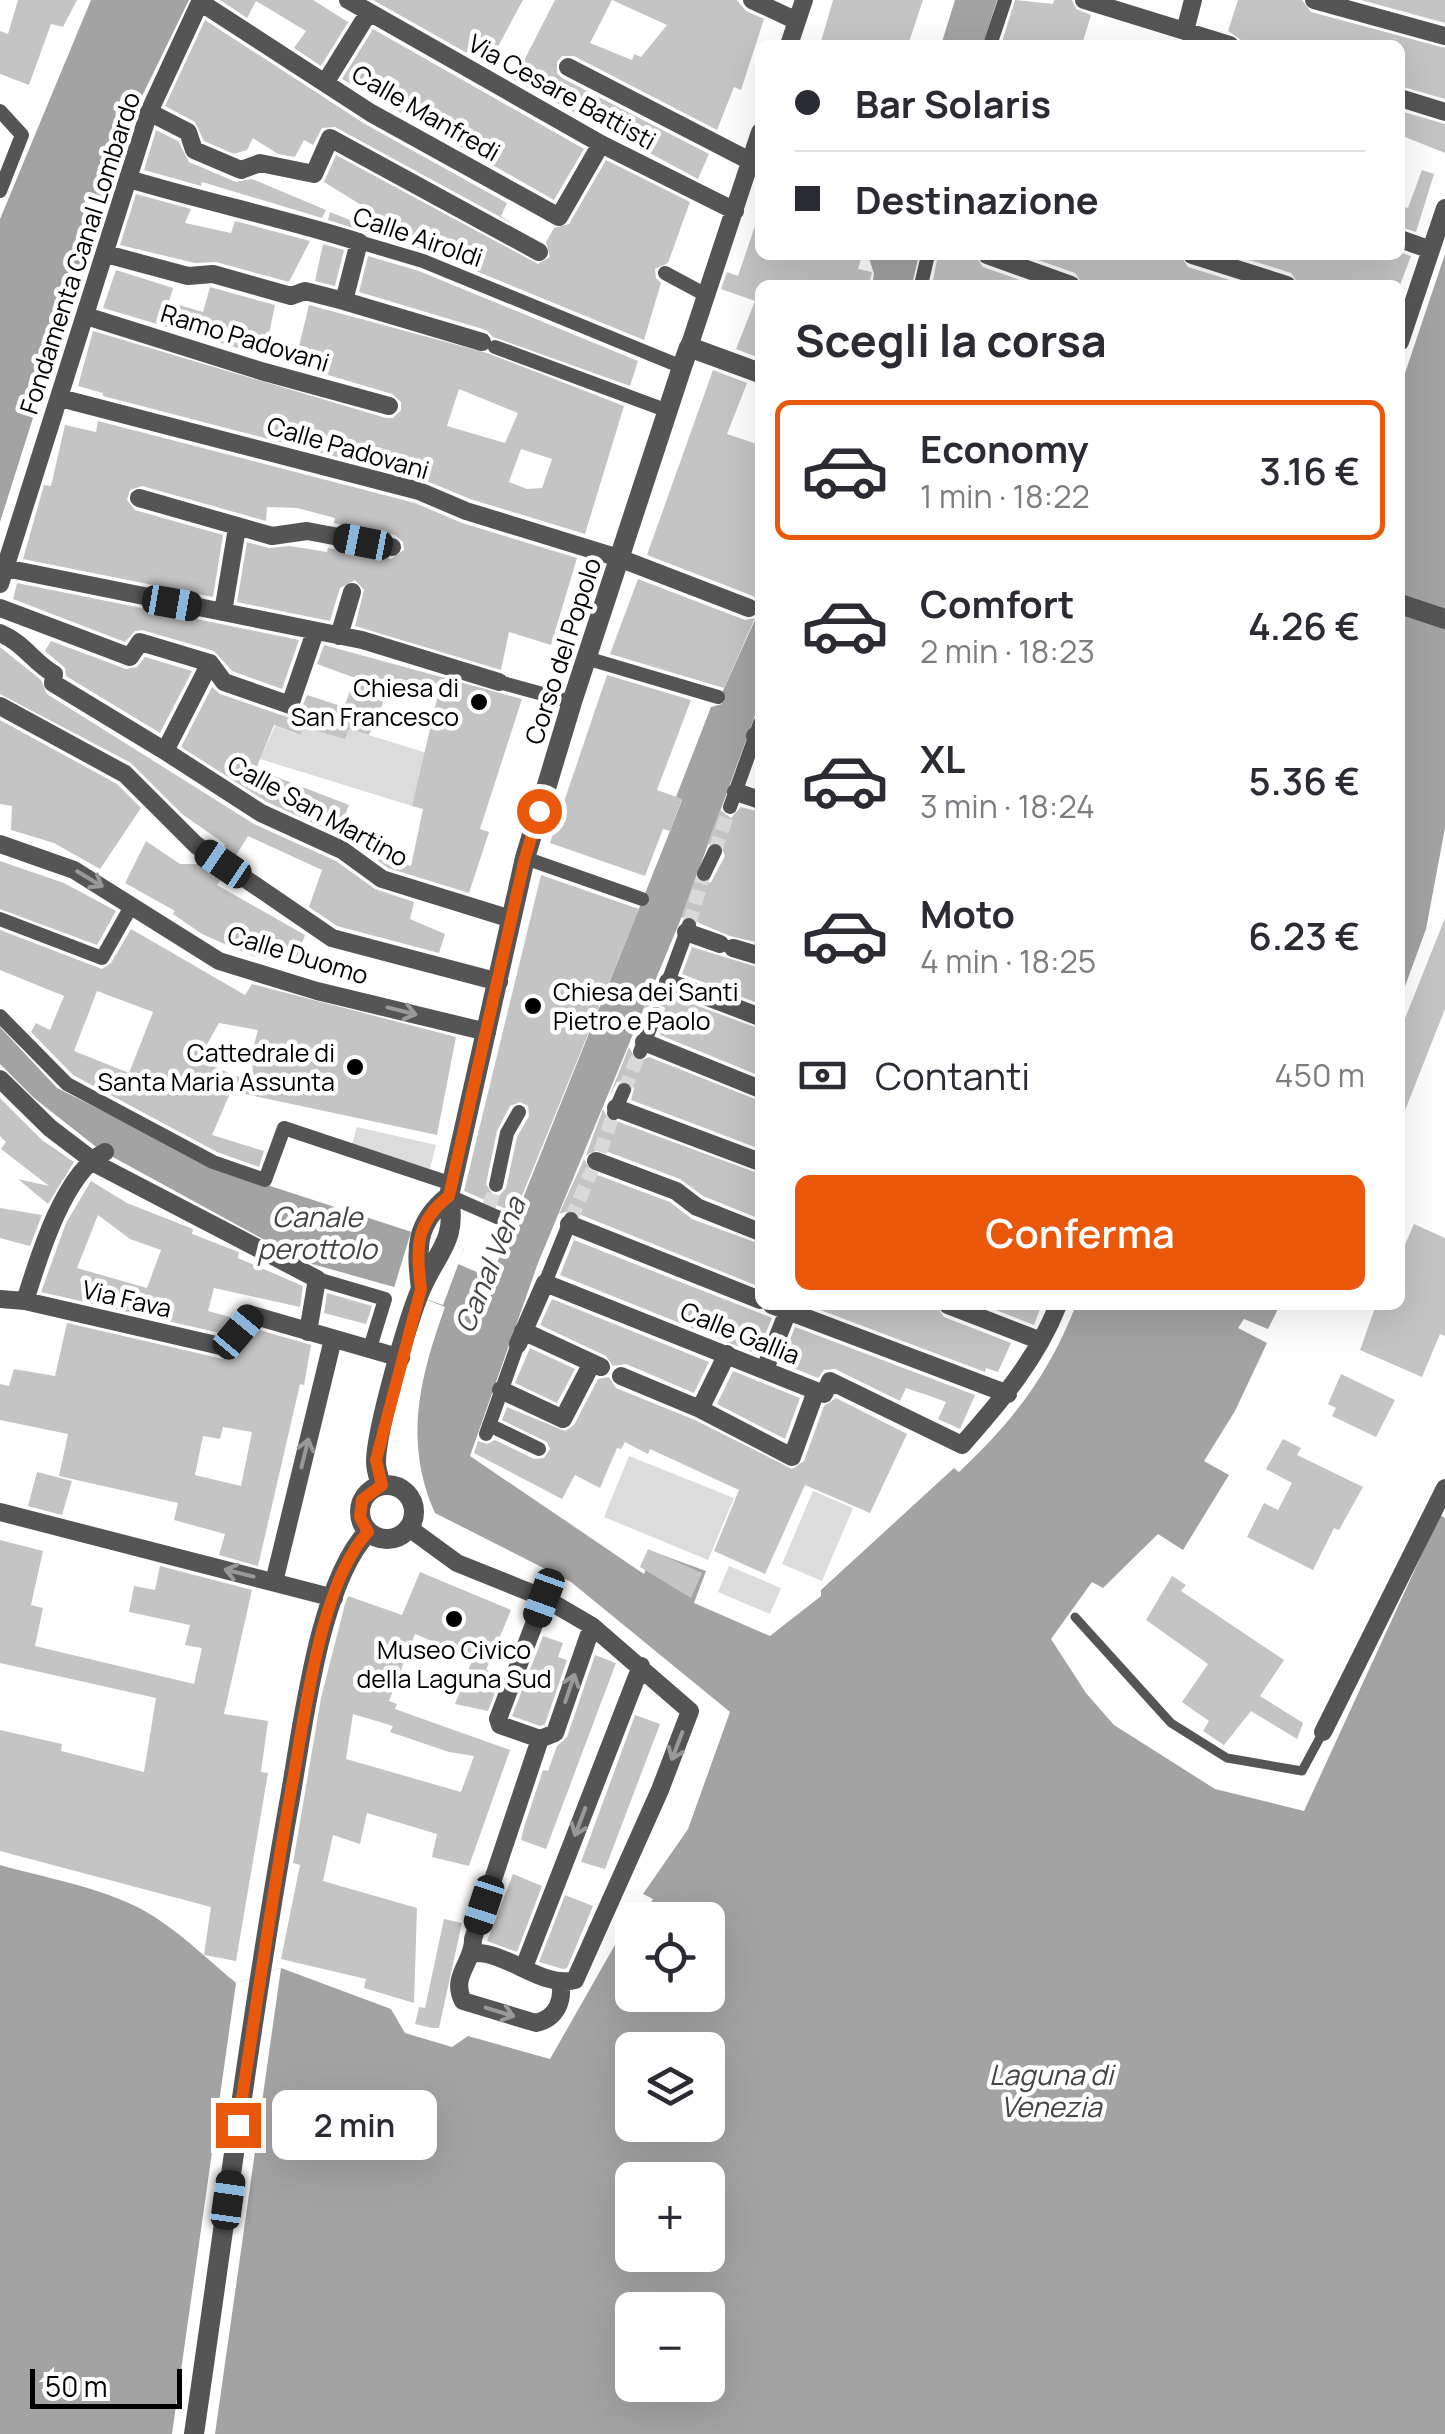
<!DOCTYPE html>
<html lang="it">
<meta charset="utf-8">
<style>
body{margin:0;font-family:Manrope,sans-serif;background:#f2f2f3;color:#2b2b33;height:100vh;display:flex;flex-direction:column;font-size:38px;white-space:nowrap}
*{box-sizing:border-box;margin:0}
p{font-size:32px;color:#7c7c81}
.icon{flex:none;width:55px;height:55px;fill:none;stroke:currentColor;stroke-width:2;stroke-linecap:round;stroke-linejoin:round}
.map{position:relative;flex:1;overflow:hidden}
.sheet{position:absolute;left:755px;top:280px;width:650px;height:1030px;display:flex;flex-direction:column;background:#fff;border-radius:15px;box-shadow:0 10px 40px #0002}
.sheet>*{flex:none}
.top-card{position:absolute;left:755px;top:40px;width:650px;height:220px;border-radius:15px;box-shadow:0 10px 40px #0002;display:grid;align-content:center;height:220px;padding:0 40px;background:#fff}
.controls{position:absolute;left:615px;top:1902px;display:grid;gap:20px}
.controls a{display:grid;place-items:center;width:110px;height:110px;border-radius:15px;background:#fff;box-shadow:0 10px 40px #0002;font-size:50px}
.scale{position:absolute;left:30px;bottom:25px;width:152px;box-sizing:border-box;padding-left:10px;border:5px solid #000;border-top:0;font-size:28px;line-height:35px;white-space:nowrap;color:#000;-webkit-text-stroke:8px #fff;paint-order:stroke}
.end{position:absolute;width:45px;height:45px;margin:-22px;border:12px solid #ea580c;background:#fff;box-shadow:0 0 0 5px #fff}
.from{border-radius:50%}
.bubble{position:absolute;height:70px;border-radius:15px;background:#fff;box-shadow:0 10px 40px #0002;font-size:32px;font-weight:600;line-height:70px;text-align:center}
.car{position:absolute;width:30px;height:60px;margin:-30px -15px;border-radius:12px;box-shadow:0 0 8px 2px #0007;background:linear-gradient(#222 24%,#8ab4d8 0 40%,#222 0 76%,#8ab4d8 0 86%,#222 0)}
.top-card b{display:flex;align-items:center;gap:35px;height:95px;font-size:38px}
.top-card b+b{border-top:2px solid #e1e1e2}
.top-card i{width:25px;height:25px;background:#2b2b33}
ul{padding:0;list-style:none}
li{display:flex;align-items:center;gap:30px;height:140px;margin:0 20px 15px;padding:0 20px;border:5px solid transparent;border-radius:15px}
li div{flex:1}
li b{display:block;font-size:38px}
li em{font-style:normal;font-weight:600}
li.selected{border-color:#ea580c}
li>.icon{width:90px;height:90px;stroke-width:1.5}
h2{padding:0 40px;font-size:45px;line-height:120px}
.pay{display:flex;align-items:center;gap:25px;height:110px;padding:0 40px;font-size:38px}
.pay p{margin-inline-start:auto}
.primary-button{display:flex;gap:20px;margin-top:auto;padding:20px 40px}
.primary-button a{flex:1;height:115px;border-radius:15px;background:#ea580c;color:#fff;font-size:40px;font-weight:600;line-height:115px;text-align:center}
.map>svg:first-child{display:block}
</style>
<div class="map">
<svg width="1445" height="2434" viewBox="0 0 1445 2434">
<rect width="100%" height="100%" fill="#fff"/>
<!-- green -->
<path fill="#dcdcdc" d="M275,726L299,735L304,727L349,729L427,753L412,806L260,759Z
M357,1127L436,1145L430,1169L352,1144Z
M629,1456L734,1498L708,1560L604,1517Z
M813,1491L853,1508L822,1581L782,1564Z
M729,1566L781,1588L770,1614L718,1592Z"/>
<!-- water -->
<path fill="#a3a3a3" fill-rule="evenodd" d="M91,0H189L122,137L0,522V219Z
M955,0H997L983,45H941Z
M1445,254V828L1426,929L1400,1000V388Z
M868,255H919L912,285H872L874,274Z
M760,609V702L680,921L538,1263L470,1456L644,1574L651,1551L706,1571L694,1603L770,1636L821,1596V1590L954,1468L959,1472C1014,1420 1048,1376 1076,1305H1280L1268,1329L1244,1319L1238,1328L1267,1343L1235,1411L1204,1461L1229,1475L1183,1550L1158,1534L1103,1588L1092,1582L1051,1639L1086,1693L1114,1725L1215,1789L1304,1811L1440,1515L1445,1518V2434H0V1865C46,1878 100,1887 143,1910C177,1929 206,1958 236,1983L281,1968L391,2009L405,2033L452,2047L468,2036L550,2059L632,1915L641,1919L653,1899L643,1894L688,1829L730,1712L571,1582L435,1513C403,1442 420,1377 445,1307L394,1287L305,1262L100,1150L34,1098L0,1064V1027L57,1088L218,1169L464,1249L458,1264L491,1278L670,831L682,800L676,797L711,707L722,704L721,695ZM632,1920H708V1995H632ZM632,2050H708V2125H632ZM632,2180H708V2255H632ZM632,2310H708V2385H632Z"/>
<!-- pier -->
<path fill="#fff" d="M411,1232L464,1249L443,1305L394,1288Z
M281,1968L215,2434H172L236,1983Z"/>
<!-- building -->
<path fill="#c4c4c4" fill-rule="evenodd" d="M18,0H77L63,27L51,24L29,85L0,74V31L8,34Z
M220,0H313L348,22L352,16L321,66L294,48L306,31L256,1L247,18Z
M373,0H523L488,65Z
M555,0H737L746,11L764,19L741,90L734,87L717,130L574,56H562L557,62V73L562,78L709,154L698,179L514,80ZM612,0L667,25L641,57L634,54L632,60L590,43Z
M833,0H923L908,45H820Z
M1015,0L1053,4L1054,0H1072L1076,9L1091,15L1082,45H1001Z
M1238,0H1302L1311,12L1445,48V99L1400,86V45H1258L1241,40L1228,31Z
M1361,0H1445V23Z
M205,20L365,124L507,203L501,216L515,225L335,127L322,128L313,145L304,140L295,157L278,154L253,138L247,150L234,154L204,141L195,122L165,106Z
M373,29L584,149L554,200L342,79Z
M1400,111L1445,124V153L1400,135Z
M156,130L178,141L189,162L236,182L252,179L326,210L322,218L202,182L201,186L144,170Z
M336,155L538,264L550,257L546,242L554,228L569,224L606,160L690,202L668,263L655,269L656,278L661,283L644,340L427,251L328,220L330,212L380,232L387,221L324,182Z
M1422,170L1434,174L1416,232L1400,227V206L1408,208Z
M136,194L191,209L185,223L231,233L235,221L310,241L289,282L216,262L195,263L120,245Z
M757,220L760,255H862L858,269L872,272L869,285H760L757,357L736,349L755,301L721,289L727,272L738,276Z
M323,244L344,250L335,286L315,281Z
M1400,252L1411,256L1400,285H1299L1291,273L1234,255Z
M938,255H975L983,267L1034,285H932Z
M1024,255H1180L1188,267L1246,285H1083L1075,273Z
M368,256L419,271L638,361L630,386L493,337L486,330L359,292Z
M116,270L173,288L169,302L203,312L210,287L275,305L268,339L299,346L309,305L487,353L624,406L585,534L470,499L422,479L103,396V393L78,386L93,331L386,418H393L401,410V402L392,394L103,308ZM459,389L518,413L505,443L447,426ZM521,449L552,459L542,488L527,489L509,482Z
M713,370L747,383L727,434L760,445V603L753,596L647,555Z
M98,421L415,503L462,523L577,558L551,645L509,632L501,670L355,626L364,590L355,580L340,588L330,621L237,602L247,542L269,548L290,546L327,552L328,548L391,559L404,550L403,542L395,535L334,523L335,518L297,508L267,507L266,521L142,486L130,490L127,500L135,510L223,535L213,597L23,559L44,485L51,486L65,425L96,432Z
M638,579L745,620L755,618L724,688L610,654Z
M17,583L221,624L299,640L282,689L232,671L214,651L142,630L135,631L125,642L13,599Z
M51,641L126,669L137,667L145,657L192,671L160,733L66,676L65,668L45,651Z
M324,645L522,699L480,829L489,832L469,893L388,868L377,860V855L411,866L423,809L412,806L438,695L393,680L369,735L349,729L345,739L304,727L300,735L274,725L256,769L349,805L337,834L267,802L181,747L212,687L220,694L287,717L299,714L307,695L344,707L355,678L317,664Z
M0,647L41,680L47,694L254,824L336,861L375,889L414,902L410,919L445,934L439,953L337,926L309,907L322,870L248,836L235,857L223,848L225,844L182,814L131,763L0,694Z
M607,675L691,700L657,790L682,799L670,831L663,829L645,876L550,843Z
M0,720L117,784L141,808L100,869L54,843L11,830L12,806L0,804Z
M741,807L760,812V943L730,936L699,923L692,915L681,918L695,879L704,885L711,882L725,856L720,842L707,845L720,810L731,818Z
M146,841L180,864H202L222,878L217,885L305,935L297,957L261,942L255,957L222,943L202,934L173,914L175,911L125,883Z
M0,861L64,883L116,911L97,945L0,909Z
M541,875L639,909L515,1213L464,1191ZM520,1102L528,1106L529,1116L517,1137L506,1188L500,1195H493L486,1184L497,1131L510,1106Z
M1445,918V1009L1400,1123V1031Z
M131,929L245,995L252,984L456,1037L437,1135L231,1091L212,1135L264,1151L259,1167L217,1152L73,1075L31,1032L36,1023L50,1030L64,996L0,970V930L102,969L111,963ZM97,991L153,1012L129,1073L74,1051ZM219,1023L258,1030L252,1052L253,1083L198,1060Z
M692,947L760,968V1004L682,974Z
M651,988L659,1003H667L674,997L760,1029V1076L660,1035L665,1008L656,1003L643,1009Z
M629,1047L637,1062L649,1057L760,1101V1149L631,1100L634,1088L627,1080L617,1082L609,1097Z
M0,1098L42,1140L74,1162L48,1204L18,1179L49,1186L1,1149L6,1142L0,1136Z
M603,1109L611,1123L619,1122L760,1174V1219L703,1196L680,1179L600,1149L586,1155Z
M584,1159L592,1173L670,1202L692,1219L760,1244V1287L581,1215L574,1209L559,1214Z
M91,1181L127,1203L193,1229L192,1234L239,1252L238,1258L303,1286L300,1307L214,1288L208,1311L233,1318L220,1333L41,1292L66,1223ZM98,1215L130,1239L161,1250L147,1288L77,1268Z
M0,1208L42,1215L30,1246L0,1238Z
M1414,1224L1445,1238V1336L1440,1334L1422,1377L1360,1350L1376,1305H1400V1256Z
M574,1240L772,1318L757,1354L560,1275Z
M327,1293L372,1306L366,1324L324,1313Z
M552,1299L709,1362L694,1393L626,1364L613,1366L606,1356L540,1325Z
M807,1305H936L944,1317L1011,1343L998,1372L986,1368L985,1372Z
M983,1305H1031L1040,1309L1034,1325Z
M67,1323L223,1359L234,1356L256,1329L311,1345L304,1385L300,1384L258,1566L219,1555L225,1534L174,1520L178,1503L59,1476L68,1434L0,1420V1384L9,1386L14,1369L55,1376ZM223,1427L252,1432L241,1486L195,1475L203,1436L220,1439Z
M795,1327L975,1395L960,1429L938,1419L946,1402L930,1396L906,1388L900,1401L835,1369L824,1370L818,1378L781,1363Z
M530,1348L575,1369L557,1403L515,1383Z
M733,1371L800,1398L785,1439L717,1404Z
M1341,1374L1395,1400L1376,1437L1332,1416L1336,1408L1328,1404Z
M609,1377L616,1388L695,1420L792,1469L804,1461L824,1406L836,1398L907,1434L870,1513L805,1485L765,1574L714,1551L739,1490L650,1449L648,1454L625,1442L621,1449L617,1448L600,1488L575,1475L562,1499L474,1453L478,1441L487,1444L495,1440L534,1459L544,1458L550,1449L547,1442L502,1420L507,1407L565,1431L574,1425L598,1379Z
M1283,1439L1301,1448L1297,1455L1363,1487L1339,1530L1334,1528L1313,1570L1247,1537L1264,1503L1278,1510L1292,1483L1266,1469Z
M37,1472L72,1481L62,1515L28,1506Z
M0,1540L43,1551L31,1605L43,1608L35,1646L194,1684L202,1648L185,1645L190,1625L129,1612L134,1586L155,1590L160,1566L252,1590L224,1714L268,1721L261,1772L268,1773L236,1961L204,1955L211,1907L0,1851V1730L62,1744L61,1751L144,1772L156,1698L0,1663Z
M648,1549L702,1573L691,1598L640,1567Z
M420,1572L511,1610L486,1670L502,1674L488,1711L455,1704L473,1658L415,1634L389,1701L397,1704L395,1709L510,1750L469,1866L432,1857L437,1834L367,1813L360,1844L333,1835L323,1881L417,1908L414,2003L364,1988L366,1979L281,1959L300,1865L293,1863L321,1698L345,1604L348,1596L402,1615ZM353,1714L393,1726L390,1732L449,1752L474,1756L461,1792L346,1759Z
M1172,1576L1186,1585L1181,1591L1284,1660L1260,1696L1303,1723L1297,1739L1251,1711L1224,1745L1203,1731L1209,1721L1182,1702L1208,1664L1146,1620Z
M543,1636L563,1643L558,1657L567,1660L545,1724L540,1726L512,1716Z
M595,1655L616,1663L546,1849L521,1840L524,1827L543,1770L548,1771L557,1746L567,1737Z
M635,1715L660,1724L605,1869L581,1862Z
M513,1874L542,1886L517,1952L487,1941Z
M565,1895L593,1906L567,1968L563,1969L539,1962Z
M444,1919L462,1923L439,2028H432L415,2024L419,2007L425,2008Z"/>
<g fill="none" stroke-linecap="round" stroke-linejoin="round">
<!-- pedestrian-tunnel -->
<path stroke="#d9d9d9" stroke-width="14" stroke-dasharray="14 7" stroke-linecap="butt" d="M715,851L730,807
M689,924L704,874
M624,1090L640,1052
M600,1152L614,1113
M489,1207L496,1185
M571,1219L592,1170"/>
<!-- service -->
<path stroke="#555" stroke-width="9" d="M1075,1617L1171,1723L1227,1758L1302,1771L1323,1732"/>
<!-- pedestrian -->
<path stroke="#555" stroke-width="14" d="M990,45L1005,0
M0,111L22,135L0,191
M359,242L423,261L682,367
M665,273L706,295
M921,285L928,255
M495,347L668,411
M586,658L718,697
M499,682L572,702
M730,807L760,723
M525,858L642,899
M704,874L715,851
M0,919L102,958L132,905
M664,993L689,925
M0,1016L67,1084L213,1162L265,1180L284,1128L452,1184
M640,1052L656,1014
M614,1113L624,1090
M496,1185L507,1133L519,1112
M449,1196L511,1223
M317,1279L385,1299L370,1348
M545,1283L571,1219
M489,1425L539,1449
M486,1434L518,1344"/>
<!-- minor -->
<path stroke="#555" stroke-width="18" d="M348,0L601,144L735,211
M752,0L797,21
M1084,0L1230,45
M1314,0L1445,36
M200,2L371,113L559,217L601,144
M1185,31L1193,0
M789,45L804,0
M568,67L750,161
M325,83L369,12
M1400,98L1445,112
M149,112L188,132L194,150L241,170L260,163L314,174L330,138L539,252
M1400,239L1431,250
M106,254L188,276L213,274L291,296L305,291L344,301L359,242C283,218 205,202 129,179
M987,255L1071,285
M1192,255L1287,285
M344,301L482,342
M86,316L261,371L389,406
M1400,342L1445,208
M689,347L760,132
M60,398L419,491L466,511L619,558L749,608
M139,498L272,536L307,531L392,547
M5,568L362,640L499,682
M0,584L149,112L201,0
M0,608L130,657L140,642L210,663L224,682L290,705L315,632
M223,612L237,528
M0,633C24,643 33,662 54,674L53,683L165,751
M339,636L352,592
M210,663L165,751L261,813L342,850L382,879L511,919
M0,706L125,774L196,845L332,938L499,982
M755,736L760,738
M736,792L760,800
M0,844L74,870L219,961L317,991L487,1032
M686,932L720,944
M733,948L760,956
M668,982L760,1017
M644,1042L760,1089
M0,1079L50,1128L100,1166L317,1279L308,1332
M616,1108L760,1162
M596,1161L676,1191L697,1207L760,1232
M569,1224L760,1300
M0,1299L25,1301L225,1347L252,1315L401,1358
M25,1301C38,1259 64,1172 105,1152
M772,1305L1008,1394
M948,1305L1041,1341
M523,1331L601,1367
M518,1344L545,1283L824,1394L830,1381L962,1445C1000,1402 1037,1359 1058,1305
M765,1369L788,1311L794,1308
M621,1376L700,1409L727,1354
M501,1390L563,1419L592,1363
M700,1409L792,1457L816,1391
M0,1512L334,1598
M409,1528L457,1563L544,1598L592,1626L690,1711L660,1790L575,1980C542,1989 507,1951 474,1953
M274,1582L333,1339
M544,1598L498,1719L500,1725L540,1739L555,1733L592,1626
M1323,1732L1445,1488
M540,1739L473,1939C474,1962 450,1976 463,2001L536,2023C557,2018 564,2000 560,1981
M524,1967L641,1666"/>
<!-- tertiary -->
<path stroke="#555" stroke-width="20" d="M1400,604L1445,619
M421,1289C416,1248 415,1223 449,1196
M360 1512a27 27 0 1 1 54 0a27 27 0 1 1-54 0Z
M381,1485C379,1478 376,1470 376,1462C376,1431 408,1319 421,1289C438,1250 457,1242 449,1196L525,858L572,702L682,367L689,347L760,373
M194,2434C225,2222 252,2009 290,1798C303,1726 319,1583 368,1532"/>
</g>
<!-- one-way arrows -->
<defs><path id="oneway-shaft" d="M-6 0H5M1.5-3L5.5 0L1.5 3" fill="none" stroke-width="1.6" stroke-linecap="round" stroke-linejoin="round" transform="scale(2.5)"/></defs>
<g stroke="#999">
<use href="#oneway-shaft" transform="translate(90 879) rotate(31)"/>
<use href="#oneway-shaft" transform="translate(402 1011) rotate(14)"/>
<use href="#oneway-shaft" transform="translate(305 1453) rotate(-76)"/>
<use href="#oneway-shaft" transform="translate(239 1573) rotate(-166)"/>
<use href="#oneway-shaft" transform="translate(570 1688) rotate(-71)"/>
<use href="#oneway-shaft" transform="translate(677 1746) rotate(111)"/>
<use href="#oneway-shaft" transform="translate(580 1822) rotate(111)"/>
<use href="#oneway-shaft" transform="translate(500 2012) rotate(17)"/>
</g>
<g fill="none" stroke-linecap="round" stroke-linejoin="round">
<!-- route -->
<path stroke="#ea580c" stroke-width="12" d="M238,2125C255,2012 272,1898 292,1785C305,1716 320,1583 368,1532L360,1517L362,1500L382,1485L376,1460L421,1289C416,1248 415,1223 449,1196L525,858L539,811"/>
</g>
<!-- markers -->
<g fill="#000" stroke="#fff" stroke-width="4">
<circle cx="479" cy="702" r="10"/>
<circle cx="533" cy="1006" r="10"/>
<circle cx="355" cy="1067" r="10"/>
<circle cx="454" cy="1619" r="10"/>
</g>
<g text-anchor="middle" stroke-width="9" stroke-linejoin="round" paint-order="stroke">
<!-- street labels -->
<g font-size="25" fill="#000" stroke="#fff">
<text transform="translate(562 92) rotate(29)" y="9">Via Cesare Battisti</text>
<text transform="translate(426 113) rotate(30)" y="9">Calle Manfredi</text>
<text transform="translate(418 237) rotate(19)" y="9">Calle Airoldi</text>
<text transform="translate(80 253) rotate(-72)" y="9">Fondamenta Canal Lombardo</text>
<text transform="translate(245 338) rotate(17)" y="9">Ramo Padovani</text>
<text transform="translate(348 448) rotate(16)" y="9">Calle Padovani</text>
<text transform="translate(563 651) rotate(-72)" y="9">Corso del Popolo</text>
<text transform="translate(318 811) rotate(29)" y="9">Calle San Martino</text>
<text transform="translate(298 955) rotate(17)" y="9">Calle Duomo</text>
<text transform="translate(127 1299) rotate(13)" y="9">Via Fava</text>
<text transform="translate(740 1333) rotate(22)" y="9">Calle Gallia</text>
</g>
<!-- poi labels -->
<g font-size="25" fill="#000" stroke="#fff" text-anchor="end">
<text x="459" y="697">Chiesa di<tspan x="459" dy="29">San Francesco</tspan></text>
<text x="553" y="1001" text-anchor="start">Chiesa dei Santi<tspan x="553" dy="29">Pietro e Paolo</tspan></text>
<text x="335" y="1062">Cattedrale di<tspan x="335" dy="29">Santa Maria Assunta</tspan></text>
<text x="454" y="1659" text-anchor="middle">Museo Civico<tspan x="454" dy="29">della Laguna Sud</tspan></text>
</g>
<!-- water labels -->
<g font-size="28" font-style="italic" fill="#444" stroke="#fff">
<text x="317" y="1227">Canale<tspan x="317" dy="32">perottolo</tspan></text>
<text transform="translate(490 1265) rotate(-68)" y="10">Canal Vena</text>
<text x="1051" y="2085">Laguna di<tspan x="1051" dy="32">Venezia</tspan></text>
</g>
</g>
</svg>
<div class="controls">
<a><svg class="icon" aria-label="locate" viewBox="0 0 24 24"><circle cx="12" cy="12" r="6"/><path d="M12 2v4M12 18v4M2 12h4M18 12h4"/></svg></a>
<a><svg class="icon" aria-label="layers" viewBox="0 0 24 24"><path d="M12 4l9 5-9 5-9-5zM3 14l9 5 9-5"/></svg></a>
<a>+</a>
<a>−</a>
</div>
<div class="scale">50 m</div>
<i class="end from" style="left:539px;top:811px"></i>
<i class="end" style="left:238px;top:2125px"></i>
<div class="bubble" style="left:272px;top:2090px;width:165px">2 min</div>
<i class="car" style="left:363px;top:542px;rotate:281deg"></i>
<i class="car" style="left:172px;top:603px;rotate:100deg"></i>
<i class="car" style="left:223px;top:864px;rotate:304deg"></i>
<i class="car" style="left:238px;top:1332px;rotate:40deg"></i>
<i class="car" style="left:544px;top:1598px;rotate:200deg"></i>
<i class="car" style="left:484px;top:1905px;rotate:198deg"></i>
<i class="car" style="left:228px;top:2200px;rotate:8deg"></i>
<div class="top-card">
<b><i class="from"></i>Bar Solaris</b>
<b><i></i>Destinazione</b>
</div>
<section class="sheet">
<h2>Scegli la corsa</h2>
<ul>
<li class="selected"><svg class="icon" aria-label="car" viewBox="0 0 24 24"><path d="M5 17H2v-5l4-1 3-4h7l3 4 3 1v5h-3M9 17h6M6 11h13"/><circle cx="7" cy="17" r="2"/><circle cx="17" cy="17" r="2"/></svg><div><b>Economy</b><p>1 min · 18:22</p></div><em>3.16 €</em></li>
<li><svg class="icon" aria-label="car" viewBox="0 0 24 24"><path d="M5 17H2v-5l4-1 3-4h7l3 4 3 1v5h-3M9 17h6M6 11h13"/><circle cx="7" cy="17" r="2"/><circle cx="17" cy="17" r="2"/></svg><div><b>Comfort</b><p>2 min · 18:23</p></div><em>4.26 €</em></li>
<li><svg class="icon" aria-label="car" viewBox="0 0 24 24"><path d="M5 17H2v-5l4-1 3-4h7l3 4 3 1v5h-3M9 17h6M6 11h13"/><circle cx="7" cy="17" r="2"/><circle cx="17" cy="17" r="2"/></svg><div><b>XL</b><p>3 min · 18:24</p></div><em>5.36 €</em></li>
<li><svg class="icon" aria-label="car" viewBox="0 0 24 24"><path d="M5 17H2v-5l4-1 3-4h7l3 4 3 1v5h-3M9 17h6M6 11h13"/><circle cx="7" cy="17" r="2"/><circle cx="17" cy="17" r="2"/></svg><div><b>Moto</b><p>4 min · 18:25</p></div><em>6.23 €</em></li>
</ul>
<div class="pay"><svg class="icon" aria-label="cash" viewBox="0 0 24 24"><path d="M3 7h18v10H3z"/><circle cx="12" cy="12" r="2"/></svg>Contanti<p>450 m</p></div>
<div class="primary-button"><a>Conferma</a></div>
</section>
</div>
